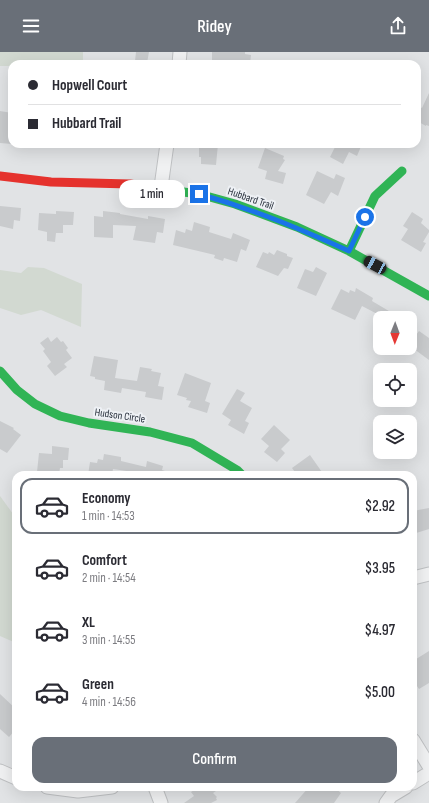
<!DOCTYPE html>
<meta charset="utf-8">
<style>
body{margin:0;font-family:"Sofia Sans Condensed",sans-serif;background:#f7f7f7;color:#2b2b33;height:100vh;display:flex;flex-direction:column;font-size:15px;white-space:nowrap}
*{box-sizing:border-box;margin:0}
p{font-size:13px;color:#7c7c81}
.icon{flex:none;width:22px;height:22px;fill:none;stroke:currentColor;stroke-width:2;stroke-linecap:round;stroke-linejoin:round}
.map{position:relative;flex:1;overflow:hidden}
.sheet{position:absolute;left:12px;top:419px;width:405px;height:320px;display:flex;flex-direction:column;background:#fff;border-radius:12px;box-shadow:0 4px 16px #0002}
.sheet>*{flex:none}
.hud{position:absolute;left:8px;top:8px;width:413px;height:88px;border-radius:12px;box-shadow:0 4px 16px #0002;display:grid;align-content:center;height:88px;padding:0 20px;background:#fff}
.needle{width:26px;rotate:181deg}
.fabs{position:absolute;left:373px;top:259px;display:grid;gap:8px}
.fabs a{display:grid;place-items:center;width:44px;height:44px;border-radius:8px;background:#fff;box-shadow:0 4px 16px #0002;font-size:20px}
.end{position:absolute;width:18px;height:18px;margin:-9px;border:5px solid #1a73e8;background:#fff;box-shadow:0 0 0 2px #fff}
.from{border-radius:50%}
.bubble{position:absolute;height:28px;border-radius:12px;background:#fff;box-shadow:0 4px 16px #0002;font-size:13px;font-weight:600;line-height:28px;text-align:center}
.car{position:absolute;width:12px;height:24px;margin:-12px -6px;border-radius:5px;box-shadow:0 0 3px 1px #0007;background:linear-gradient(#222 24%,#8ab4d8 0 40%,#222 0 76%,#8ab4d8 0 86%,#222 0)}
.hud b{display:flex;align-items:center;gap:14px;height:38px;font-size:15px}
.hud b+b{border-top:1px solid #e1e1e2}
.hud i{width:10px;height:10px;background:#2b2b33}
ul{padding:7px 0 0;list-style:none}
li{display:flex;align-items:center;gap:12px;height:56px;margin:0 8px 6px;padding:0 12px;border:2px solid transparent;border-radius:12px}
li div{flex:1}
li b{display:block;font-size:15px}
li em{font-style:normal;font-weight:600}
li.current{border-color:#696f78}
li>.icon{width:36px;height:36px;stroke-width:1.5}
.action{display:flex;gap:8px;margin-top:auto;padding:8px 20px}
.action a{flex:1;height:46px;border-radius:12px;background:#696f78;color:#fff;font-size:16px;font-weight:600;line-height:46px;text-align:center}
header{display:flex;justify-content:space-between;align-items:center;height:52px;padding:0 20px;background:#696f78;color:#fff;font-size:18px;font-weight:600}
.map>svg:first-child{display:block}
</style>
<header><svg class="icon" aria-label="menu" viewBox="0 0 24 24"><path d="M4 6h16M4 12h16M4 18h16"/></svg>Ridey<svg class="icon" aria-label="share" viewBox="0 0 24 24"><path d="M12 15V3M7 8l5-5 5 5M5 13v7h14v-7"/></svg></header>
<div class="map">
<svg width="429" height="751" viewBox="0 0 429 751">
<rect width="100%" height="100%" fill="#e1e3e5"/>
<!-- green -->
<path fill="#d2d9d1" d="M0,0H83V12H12V14H0Z
M28,215L44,216L82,232L81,275L41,258L21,263L0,256V218L21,221Z
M0,444L16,466V591L0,584Z"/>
<!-- building -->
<path fill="#c9cbcd" d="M136,0H149L147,11L135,9Z
M212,0H245V2L251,3L250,12H212Z
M429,41V74L426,73V74L417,69V53L422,56Z
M0,59L12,61V92L0,91Z
M199,92H218L216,113L201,112V105H199Z
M335,92H362L357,104L349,100L343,112L330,105L336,93Z
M265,96L284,104L283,107L285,108L278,119L286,121L283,132L265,127L267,119L258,116Z
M317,119L334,127L336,122L345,126L338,144L331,140L324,152L306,143Z
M0,154L21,156L20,169L14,168L13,177L0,174Z
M56,159L74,160L73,173H63V181H56L55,190L47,189V180L38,178L39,161L56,162Z
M103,159L120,161V162L148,167V164L165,167L163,181L157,180L155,191L133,188L136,174L113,173V186L94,185V164L103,165Z
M412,160L423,167L421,171L429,178V180L423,190L426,191L421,200L401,188L408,177L403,174Z
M194,170L210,175L209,180L231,187L233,181L250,188L246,199L241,197L237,210L224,206L223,209L214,206L215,203L173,193L176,178L185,181L186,177L192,179Z
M277,198L287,202V204L293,206L288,217L284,216L278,224L256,215L263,200L268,202L269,200L274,203Z
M316,215L327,221L316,244L297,236L305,217L313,220Z
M356,236L373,246L372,249L394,262L392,266H385L362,254L355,268L331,257L341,237L349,241L350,238L355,240Z
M419,279L429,286V308L410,294V291Z
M48,285L51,290L57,285L61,290L63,289L68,296L66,298L72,306L64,312L67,315L55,324L47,314L51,310L43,299L45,297L40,291Z
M94,304L118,308L115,326L137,329L140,315L152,317L151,319L161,321L158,334L164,335L162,348L145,345L146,340L122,336L121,341L104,338L105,329L95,327V325L90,324Z
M185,321L211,331L205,349L210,351L207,361L188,355L191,349L186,348L187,346L177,343Z
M237,337L245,341L240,349L252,356L245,369L249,371L244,382L228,373L231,368L222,362Z
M0,369L14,376L13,377L21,383L7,401L0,397Z
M274,373L290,388L281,397L285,401L277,410L264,400L269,394L261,387Z
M52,394L69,396L68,408H63V416H60L59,422L37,420L39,401L52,402Z
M104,402L121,405V409L146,415L147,409L163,414L162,418L165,419V423H133V420L113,417L112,423H88L90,410L97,411L98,407L103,408Z
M310,403L324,423H297L292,416Z
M429,456V477L413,482V459Z
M429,599V631L419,637L413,628V609Z
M0,642L16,657V677L9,685L0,677Z
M199,735H222L213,741L217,745L216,746L217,748L211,751H184L194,744L191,740Z
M309,735H334L341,741L334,751H295Z"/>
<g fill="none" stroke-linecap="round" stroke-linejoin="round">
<defs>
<path id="street" d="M179,12L180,0
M161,135L167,92
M413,526L429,522
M413,688L429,714
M0,719L16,726
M413,731L429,721
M47,735L78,739L112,735
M155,735L161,751
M386,751L391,744L406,735"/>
</defs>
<!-- street casing -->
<use href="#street" stroke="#bfc1c3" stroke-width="15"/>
<!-- street -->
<use href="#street" stroke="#f0f1f2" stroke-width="13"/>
<!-- fast -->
<path stroke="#30b455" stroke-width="9" d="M168,138L199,142L235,152L297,175L349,199L429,244
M349,199L375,144L402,119
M0,319L17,338L35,352L60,364L89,371L150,380L192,391L237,418L242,423"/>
<!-- jam -->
<path stroke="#e5322d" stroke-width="9" d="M0,124L51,130L130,132L168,138"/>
</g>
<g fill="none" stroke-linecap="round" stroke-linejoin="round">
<!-- route -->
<path stroke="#1a73e8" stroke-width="5" d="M199,142C253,157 298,176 349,199L365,165"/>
</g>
<g text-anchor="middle" stroke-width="4" stroke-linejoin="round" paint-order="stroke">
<!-- street labels -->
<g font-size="11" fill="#29313d" stroke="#eef1f5">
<text transform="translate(251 146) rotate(19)" y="4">Hubbard Trail</text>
<text transform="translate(120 363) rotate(8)" y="4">Hudson Circle</text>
</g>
</g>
</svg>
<div class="fabs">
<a><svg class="needle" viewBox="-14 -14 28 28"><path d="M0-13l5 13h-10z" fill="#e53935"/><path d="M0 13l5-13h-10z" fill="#7c7c81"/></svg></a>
<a><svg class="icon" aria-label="locate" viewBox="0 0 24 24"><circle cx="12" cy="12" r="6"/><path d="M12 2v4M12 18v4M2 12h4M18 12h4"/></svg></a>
<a><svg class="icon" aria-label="layers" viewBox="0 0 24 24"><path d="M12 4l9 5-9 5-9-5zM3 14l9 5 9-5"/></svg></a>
</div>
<i class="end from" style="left:365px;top:165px"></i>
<i class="end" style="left:199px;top:142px"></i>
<div class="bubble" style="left:119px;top:128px;width:66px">1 min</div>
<i class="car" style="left:375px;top:213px;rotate:298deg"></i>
<div class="hud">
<b><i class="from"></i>Hopwell Court</b>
<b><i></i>Hubbard Trail</b>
</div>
<section class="sheet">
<ul>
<li class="current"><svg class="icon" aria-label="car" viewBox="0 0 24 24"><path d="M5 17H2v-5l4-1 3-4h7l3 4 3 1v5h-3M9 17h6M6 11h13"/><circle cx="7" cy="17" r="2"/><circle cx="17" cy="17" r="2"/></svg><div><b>Economy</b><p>1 min · 14:53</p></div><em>$2.92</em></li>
<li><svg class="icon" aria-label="car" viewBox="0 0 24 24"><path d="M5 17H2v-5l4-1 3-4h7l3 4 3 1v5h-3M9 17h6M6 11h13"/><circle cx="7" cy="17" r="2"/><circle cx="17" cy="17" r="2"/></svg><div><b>Comfort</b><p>2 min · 14:54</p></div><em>$3.95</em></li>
<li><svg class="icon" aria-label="car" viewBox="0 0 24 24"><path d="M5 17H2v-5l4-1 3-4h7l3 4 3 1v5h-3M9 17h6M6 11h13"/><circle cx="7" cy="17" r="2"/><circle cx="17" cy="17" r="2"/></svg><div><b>XL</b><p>3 min · 14:55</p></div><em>$4.97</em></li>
<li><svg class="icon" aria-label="car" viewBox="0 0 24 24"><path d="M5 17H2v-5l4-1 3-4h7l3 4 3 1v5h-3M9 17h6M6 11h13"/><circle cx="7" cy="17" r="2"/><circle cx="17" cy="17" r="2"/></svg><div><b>Green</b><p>4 min · 14:56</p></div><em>$5.00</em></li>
</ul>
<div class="action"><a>Confirm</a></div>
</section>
</div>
